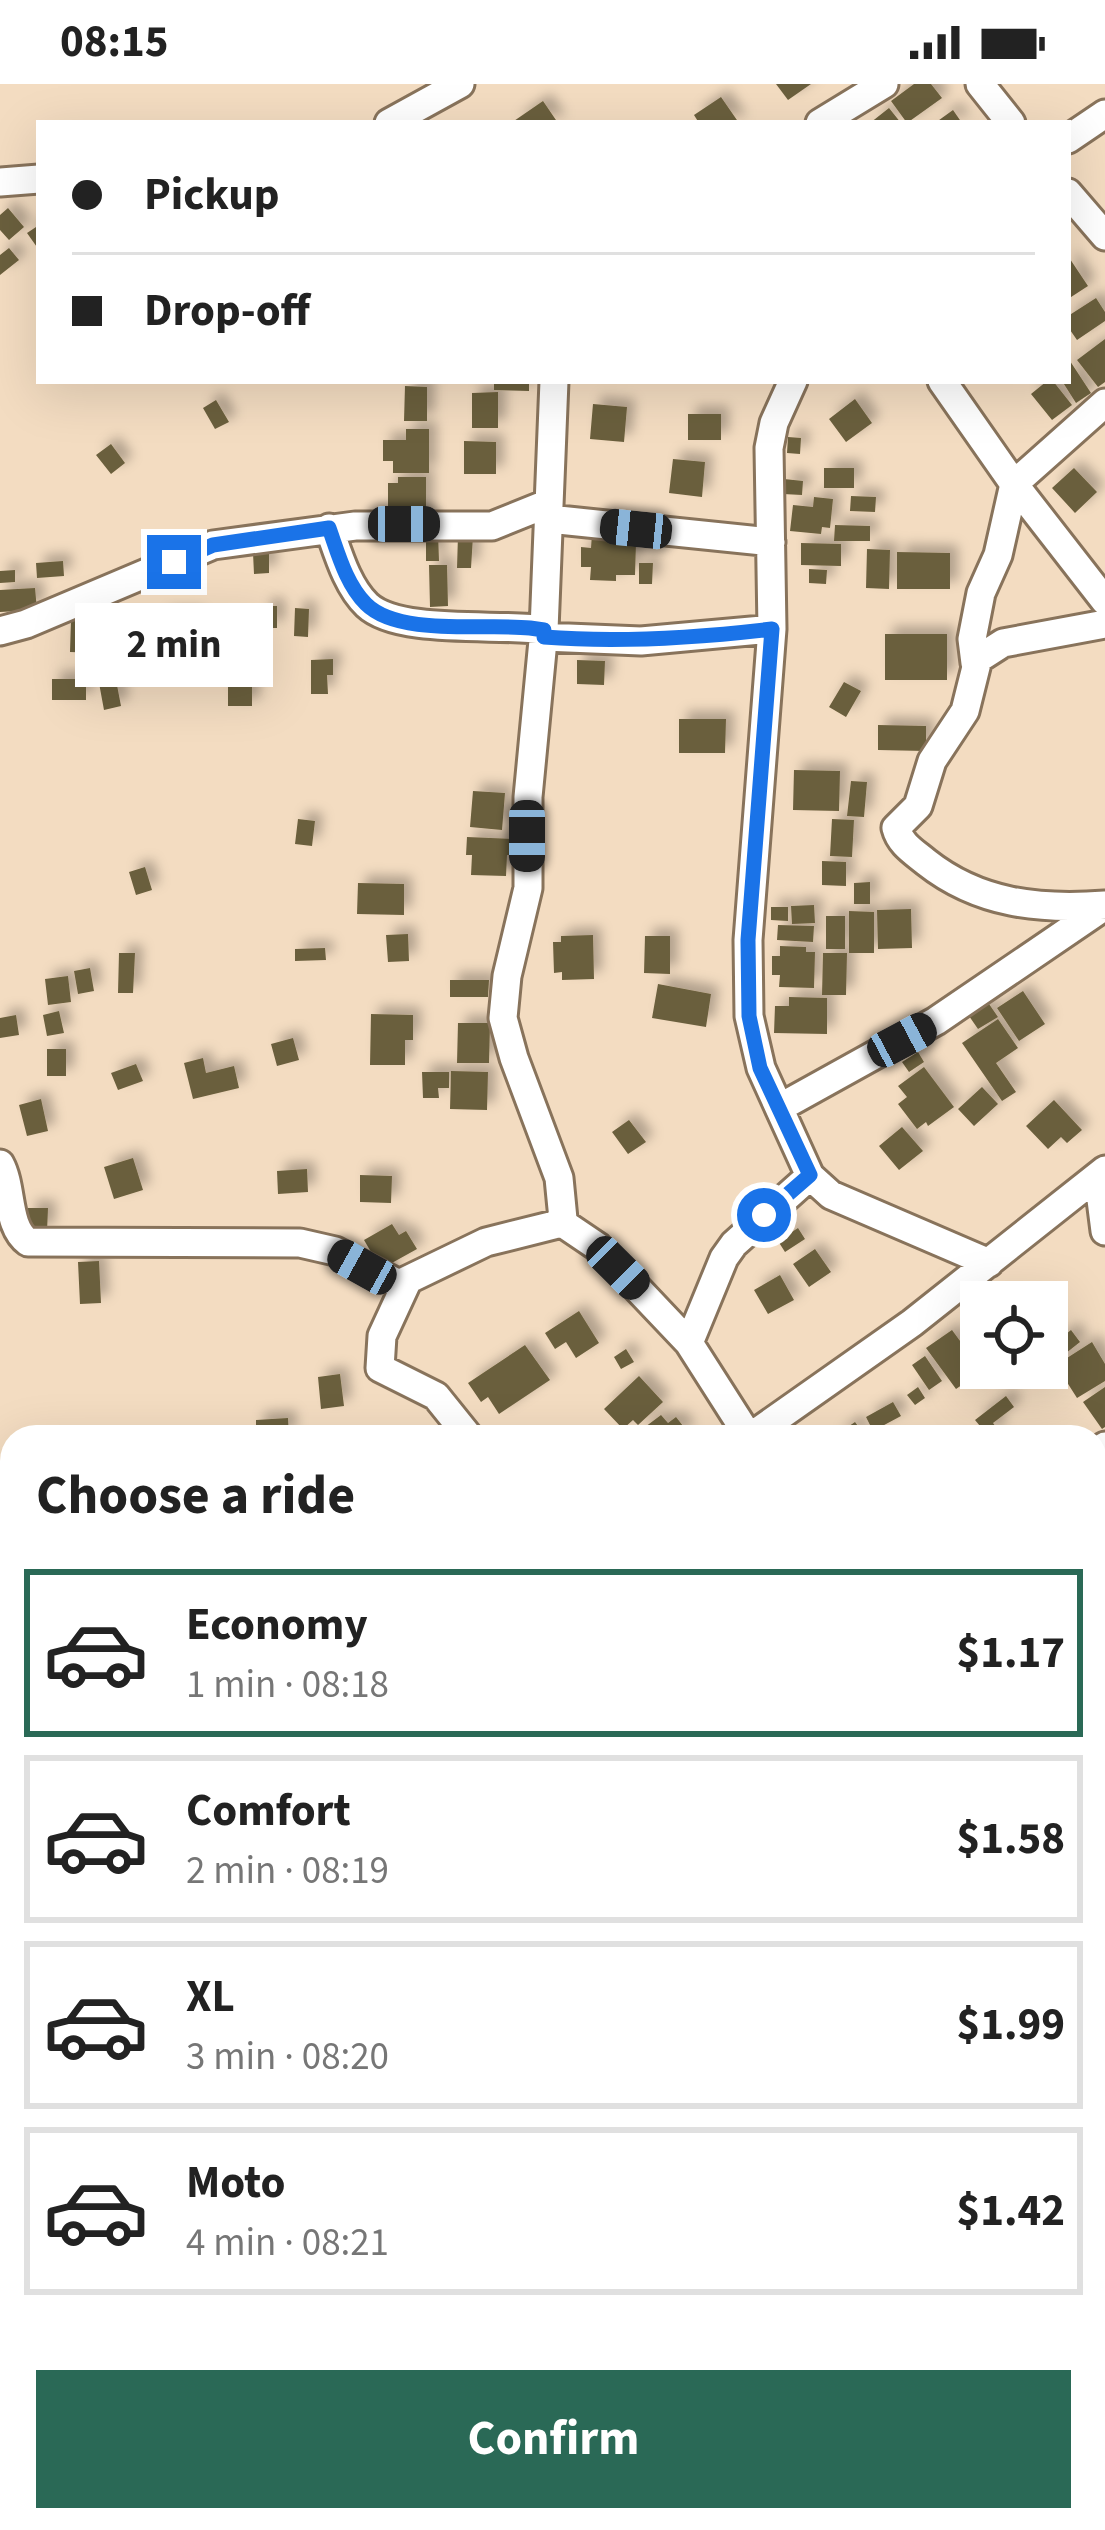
<!DOCTYPE html>
<meta charset="utf-8">
<style>
body{margin:0;font-family:"Source Sans 3",sans-serif;background:#f6f6f6;color:#222;height:100vh;display:flex;flex-direction:column;font-size:45px;white-space:nowrap}
*{box-sizing:border-box;margin:0}
p{font-size:39px;color:#767676}
.icon{flex:none;width:66px;height:66px;fill:none;stroke:currentColor;stroke-width:2;stroke-linecap:round;stroke-linejoin:round}
.map{position:relative;flex:1;overflow:hidden}
.drawer{position:absolute;left:0px;top:1341px;width:1107px;height:1107px;display:flex;flex-direction:column;background:#fff;border-radius:36px 36px 0 0;box-shadow:0 12px 48px #0002}
.drawer>*{flex:none}
.banner{position:absolute;left:36px;top:36px;width:1035px;height:264px;border-radius:0px;box-shadow:0 12px 48px #0002;display:grid;align-content:center;height:264px;padding:0 36px;background:#fff}
.controls{position:absolute;left:960px;top:1197px;display:grid;gap:24px}
.controls a{display:grid;place-items:center;width:108px;height:108px;border-radius:0px;background:#fff;box-shadow:0 12px 48px #0002;font-size:60px}
.end{position:absolute;width:54px;height:54px;margin:-27px;border:15px solid #1a73e8;background:#fff;box-shadow:0 0 0 6px #fff}
.from{border-radius:50%}
.bubble{position:absolute;height:84px;border-radius:0px;background:#fff;box-shadow:0 12px 48px #0002;font-size:39px;font-weight:700;line-height:84px;text-align:center}
.car{position:absolute;width:36px;height:72px;margin:-36px -18px;border-radius:15px;box-shadow:0 0 9px 3px #0007;background:linear-gradient(#222 24%,#8ab4d8 0 40%,#222 0 76%,#8ab4d8 0 86%,#222 0)}
.banner b{display:flex;align-items:center;gap:42px;height:114px;font-size:45px}
.banner b+b{border-top:3px solid #e0e0e0}
.banner i{width:30px;height:30px;background:#222}
ul{padding:0;list-style:none}
li{display:flex;align-items:center;gap:36px;height:168px;margin:0 24px 18px;padding:0 12px;border:6px solid #e0e0e0;border-radius:0px}
li div{flex:1}
li b{display:block;font-size:45px}
li em{font-style:normal;font-weight:700}
li.current{border-color:#2a6956}
li>.icon{width:108px;height:108px;stroke-width:1.5}
h2{padding:0 36px;font-size:54px;line-height:144px}
.primary-button{display:flex;gap:24px;margin-top:auto;padding:24px 36px}
.primary-button a{flex:1;height:138px;border-radius:0px;background:#2a6956;color:#fff;font-size:48px;font-weight:700;line-height:138px;text-align:center}
.status{display:flex;justify-content:space-between;align-items:center;height:84px;padding:0 60px;background:#fff;direction:ltr}
.status svg{height:33px;fill:currentColor}
.map>svg:first-child{display:block}
</style>
<div class="status"><b>08:15</b><svg viewBox="0 0 49 12"><path d="M0 12V9h3v3zM5 12V6h3v6zM10 12V3h3v9zM15 12V0h3v12zM26 1h20v11H26zM47 4h2v5h-2z"/></svg></div>
<div class="map">
<svg width="1105" height="2446" viewBox="0 0 1105 2446">
<defs>
<filter id="shadow"><feDropShadow dx="8" dy="-8" stdDeviation="6" flood-color="#0004"/></filter>
</defs>
<rect width="100%" height="100%" fill="#f3dcc1"/>
<!-- building -->
<path fill="#6b5f3c" filter="url(#shadow)" d="M776,0H811L788,16Z
M914,0H931L942,14L907,39L891,17Z
M721,13L739,39H699L694,31Z
M543,17L558,39H511Z
M889,24L901,39H870Z
M953,26L962,39H935Z
M8,124L24,143L9,156L0,146V131Z
M39,141V166L27,149Z
M9,164L19,176L0,191V171Z
M1068,172L1088,202L1068,215Z
M1096,214L1105,228V237L1077,256L1068,243V232Z
M1105,255V298L1098,303L1077,276Z
M1068,274L1091,309L1076,319L1062,297H1068Z
M494,297H529V307L494,306Z
M1047,297H1053L1072,321L1052,336L1031,310Z
M405,302L427,303V337H404Z
M498,308V344H472V309Z
M855,315L872,339L846,358L829,335Z
M216,316L229,338L215,345L203,324Z
M593,320L627,323L624,358L590,355Z
M688,330H721V356H688Z
M406,345H429V389H393V377H383V356H406Z
M788,353L801,354L800,370L787,369Z
M464,357L496,358V390H464Z
M111,360L125,379L111,390L96,371Z
M673,375L705,378L702,413L669,409Z
M824,384H854V404H824Z
M1074,384L1097,408L1075,429L1052,404Z
M398,393H426V435H395V422H388V399H398Z
M784,395L803,397L802,411L783,410Z
M851,412L876,413L875,428L850,427Z
M814,413L833,415L830,444L822,443L821,450L790,447L793,421L813,423Z
M835,441L870,442V457H834Z
M426,448H438L439,477H426Z
M592,450L617,451V459H636L635,491H616V497L590,496L591,483H581V463L591,464Z
M458,451L473,452L471,484H457Z
M801,459L841,460V482L801,481Z
M867,465L890,466L889,505L866,504Z
M897,468L950,469V505H897Z
M253,469H269V489L254,490Z
M63,477L64,492L37,494L36,479Z
M639,479H653L652,500H639Z
M429,481H447L448,522L430,523Z
M809,485L827,486L826,500L809,499Z
M15,486V498L0,499V487Z
M35,504L37,526L0,528V506Z
M263,522H277V544H263Z
M295,524L309,525L308,553L294,552Z
M195,532L196,559L162,560L161,533Z
M71,536L101,537L100,569L70,568Z
M885,550H947V596H885Z
M333,575V591H327L328,610H311V576Z
M577,576L605,577L604,601L577,600Z
M228,589H252V622H228Z
M52,595H86V616H52Z
M116,596L121,622L104,626L99,599Z
M844,598L861,607L846,633L829,623Z
M679,635H726L725,669H679Z
M878,641L926,642V667L878,666Z
M794,686L840,687L839,727L793,726Z
M851,697L867,698L864,733L847,732Z
M473,707L505,709L502,746L470,743Z
M298,735L315,737L312,762L295,760Z
M832,735L854,736L852,773L830,772Z
M467,753L514,755L513,771H507L506,792L471,791L472,771H466Z
M822,777L846,778V802L822,801Z
M145,783L152,806L136,811L129,788Z
M870,798V820H854V799Z
M358,799L404,800V831L357,830Z
M814,821L815,839L792,840L791,822Z
M771,823H788V837L771,836Z
M911,825L912,864L878,865L877,826Z
M849,827L874,828V869H849Z
M826,832H845V865H826Z
M778,841L814,842L813,858L777,856Z
M408,850L409,877L388,878L386,851Z
M593,851L594,895L562,896V888L554,889L553,858H561V852Z
M645,852H670V890L644,889Z
M780,862L806,863V868H815L814,904L779,903L780,891H772V872H780Z
M325,864L326,876L295,877V865Z
M119,869H135L133,909H118Z
M823,869H847L846,911H822Z
M90,884L94,907L78,910L74,887Z
M68,892L71,918L48,921L45,895Z
M450,896H489L488,913H450Z
M658,900L711,910L706,943L652,934Z
M1023,907L1045,940L1019,957L997,924Z
M789,913L827,914V950L774,949L775,922H789Z
M989,920L998,933L978,945L969,932Z
M59,927L64,949L47,952L43,931Z
M371,930L413,931V956H405V981H370Z
M16,931L19,951L0,954V934Z
M998,935L1018,964L996,979L1016,1008L1002,1017L962,959Z
M458,939H490L489,979H457Z
M293,954L299,976L277,982L271,960Z
M47,965H66V992H47Z
M918,968L924,978L909,988L902,978Z
M203,974L206,989L234,982L239,1004L193,1015L184,979Z
M136,980L143,997L118,1006L111,989Z
M924,983L954,1023L928,1042L926,1038L917,1045L898,1020L907,1013L898,1002Z
M451,987L488,988L487,1026L450,1025Z
M422,988H449V1004H438L439,1014H423Z
M982,1003L998,1020L974,1042L958,1025Z
M41,1015L48,1047L27,1052L19,1021Z
M1054,1016L1082,1046L1067,1059L1061,1053L1048,1065L1026,1042Z
M629,1036L646,1058L628,1070L612,1048Z
M902,1043L923,1067L899,1086L879,1062Z
M133,1074L143,1106L114,1115L104,1083Z
M307,1085L308,1108L278,1110L277,1087Z
M360,1091L392,1092L391,1119L360,1118Z
M28,1124H48L47,1148H28Z
M789,1133L793,1140L772,1152L768,1145Z
M392,1140L399,1151L406,1147L417,1165L381,1185L364,1156Z
M798,1144L805,1155L785,1168L778,1157Z
M815,1165L831,1188L809,1203L793,1180Z
M99,1177L101,1219L80,1220L78,1178Z
M780,1191L794,1216L768,1230L754,1206Z
M579,1227L599,1259L576,1274L566,1258L555,1265L545,1249Z
M952,1246L982,1287L956,1305L926,1264Z
M1071,1246L1080,1258L1051,1281L1047,1265Z
M1092,1258L1105,1280V1297L1077,1314L1056,1281Z
M525,1261L550,1296L499,1330L488,1313L481,1318L468,1299Z
M626,1265L634,1278L621,1285L614,1273Z
M925,1272L942,1297L929,1306L912,1281Z
M340,1290L344,1322L321,1325L318,1293Z
M639,1292L663,1318L638,1341L633,1336L623,1345L604,1325Z
M918,1303L925,1314L915,1321L907,1311Z
M1105,1303V1343L1102,1345L1083,1318Z
M1006,1312L1014,1323L993,1339L999,1347L989,1353L975,1336Z
M893,1318L901,1332L873,1347L866,1333Z
M661,1331L668,1339L676,1333L687,1347L679,1353H646L641,1346Z
M288,1334L289,1353H256V1336Z
M855,1338L866,1353H833Z
M1095,1422L1105,1433V1443L1095,1451Z
M1105,1682V1730L1096,1726L1101,1713L1095,1710Z"/>
<g fill="none" stroke-linecap="round" stroke-linejoin="round">
<defs>
<path id="minor" d="M980,0L1011,39
M389,39L460,0
M820,39L884,0
M1068,55L1105,30
M0,98L39,95
M1068,109L1105,152
M793,297L774,339L769,364L772,545L748,856L749,932L761,984L810,1092L831,1111L989,1179
M942,297L1014,400L1105,517
M549,435L771,458
M329,444C338,469 347,502 367,521C399,551 500,539 544,546
M1105,540L1003,559L978,575L965,627L932,677L918,722L896,744C900,760 914,768 926,778C979,820 1040,826 1105,821
M0,547L26,540L213,461L355,442H492L549,419
M544,553L641,557L772,545
M975,579L972,555L981,509L998,471L1014,400L1105,319
M779,1024L936,937L1105,822
M0,1080C13,1104 6,1142 28,1158L300,1159L335,1167L399,1200L486,1158L554,1141L563,1135L559,1094L514,974L503,934L507,892L528,804V713L544,546L554,297
M1098,1092L1105,1147
M561,1138L598,1163L689,1259L749,1353
M406,1200L382,1252L380,1284L436,1312L469,1353
M689,1259L724,1174L734,1160L810,1092
M750,1353L912,1239L1105,1086
M1095,1369L1105,1362
M0,1448L12,1444
M1095,1530L1105,1533
M1095,1618L1105,1609
M1095,1817L1105,1820
M1095,2035L1105,2038
M530,2446L545,2436
M634,2446L637,2436
M1095,2446L1105,2440"/>
</defs>
<!-- minor casing -->
<use href="#minor" stroke="#88735b" stroke-width="33"/>
<!-- minor -->
<use href="#minor" stroke="#fff" stroke-width="27"/>
</g>
<g fill="none" stroke-linecap="round" stroke-linejoin="round">
<!-- route -->
<path stroke="#1a73e8" stroke-width="15" d="M174,478L213,461L329,444C338,469 346,500 366,520C399,553 487,539 530,544L544,546V553C621,559 696,554 772,545L748,856L749,932L760,984L810,1091L764,1131"/>
</g>
</svg>
<div class="controls">
<a><svg class="icon" aria-label="locate" viewBox="0 0 24 24"><circle cx="12" cy="12" r="6"/><path d="M12 2v4M12 18v4M2 12h4M18 12h4"/></svg></a>
</div>
<i class="end from" style="left:764px;top:1131px"></i>
<i class="end" style="left:174px;top:478px"></i>
<div class="bubble" style="left:75px;top:519px;width:198px">2 min</div>
<i class="car" style="left:404px;top:440px;rotate:90deg"></i>
<i class="car" style="left:636px;top:445px;rotate:276deg"></i>
<i class="car" style="left:527px;top:752px;rotate:180deg"></i>
<i class="car" style="left:902px;top:956px;rotate:62deg"></i>
<i class="car" style="left:362px;top:1183px;rotate:299deg"></i>
<i class="car" style="left:618px;top:1184px;rotate:135deg"></i>
<div class="banner">
<b><i class="from"></i>Pickup</b>
<b><i></i>Drop-off</b>
</div>
<section class="drawer">
<h2>Choose a ride</h2>
<ul>
<li class="current"><svg class="icon" aria-label="car" viewBox="0 0 24 24"><path d="M5 17H2v-5l4-1 3-4h7l3 4 3 1v5h-3M9 17h6M6 11h13"/><circle cx="7" cy="17" r="2"/><circle cx="17" cy="17" r="2"/></svg><div><b>Economy</b><p>1 min · 08:18</p></div><em>$1.17</em></li>
<li><svg class="icon" aria-label="car" viewBox="0 0 24 24"><path d="M5 17H2v-5l4-1 3-4h7l3 4 3 1v5h-3M9 17h6M6 11h13"/><circle cx="7" cy="17" r="2"/><circle cx="17" cy="17" r="2"/></svg><div><b>Comfort</b><p>2 min · 08:19</p></div><em>$1.58</em></li>
<li><svg class="icon" aria-label="car" viewBox="0 0 24 24"><path d="M5 17H2v-5l4-1 3-4h7l3 4 3 1v5h-3M9 17h6M6 11h13"/><circle cx="7" cy="17" r="2"/><circle cx="17" cy="17" r="2"/></svg><div><b>XL</b><p>3 min · 08:20</p></div><em>$1.99</em></li>
<li><svg class="icon" aria-label="car" viewBox="0 0 24 24"><path d="M5 17H2v-5l4-1 3-4h7l3 4 3 1v5h-3M9 17h6M6 11h13"/><circle cx="7" cy="17" r="2"/><circle cx="17" cy="17" r="2"/></svg><div><b>Moto</b><p>4 min · 08:21</p></div><em>$1.42</em></li>
</ul>
<div class="primary-button"><a>Confirm</a></div>
</section>
</div>
